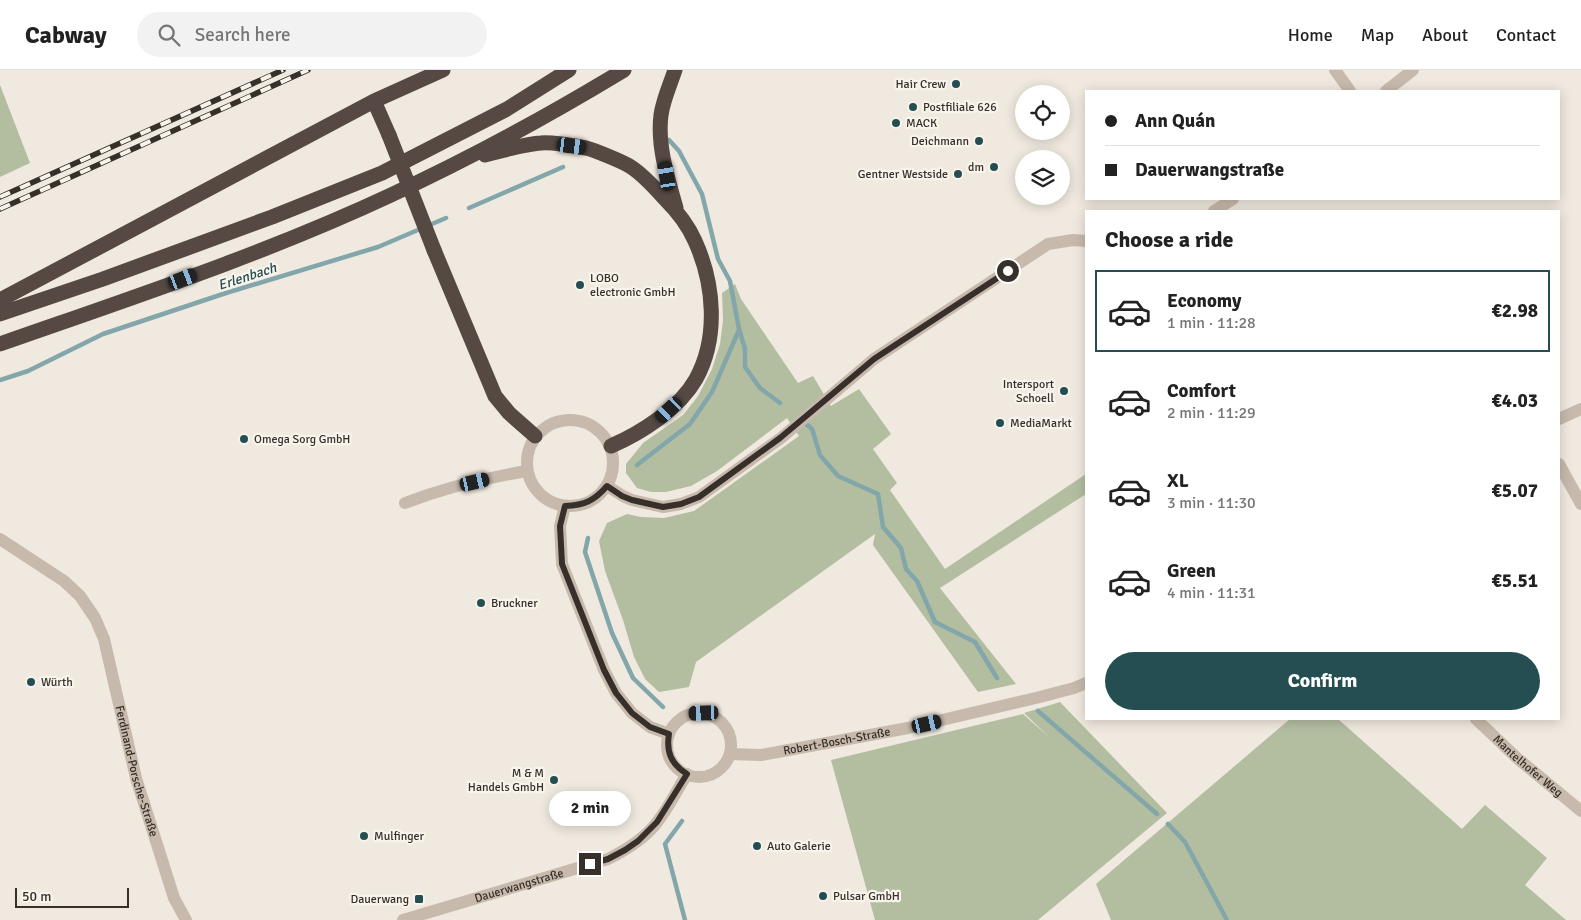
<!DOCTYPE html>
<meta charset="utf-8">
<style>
body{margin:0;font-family:Signika,sans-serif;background:#f2f2f2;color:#222;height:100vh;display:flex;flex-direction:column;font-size:19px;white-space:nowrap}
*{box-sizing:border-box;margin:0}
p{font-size:16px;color:#767676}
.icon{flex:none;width:28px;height:28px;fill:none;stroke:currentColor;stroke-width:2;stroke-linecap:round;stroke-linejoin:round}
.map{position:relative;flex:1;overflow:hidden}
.details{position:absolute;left:1085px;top:140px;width:475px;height:510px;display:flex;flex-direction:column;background:#fff;border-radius:0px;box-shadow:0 2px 12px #0003}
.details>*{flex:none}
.hud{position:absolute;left:1085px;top:20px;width:475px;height:110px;border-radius:0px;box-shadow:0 2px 12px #0003;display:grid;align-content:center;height:110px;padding:0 20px;background:#fff}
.buttons{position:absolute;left:1015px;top:15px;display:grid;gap:10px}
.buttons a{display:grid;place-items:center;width:55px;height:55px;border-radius:50%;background:#fff;box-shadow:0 2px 12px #0003;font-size:25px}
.scale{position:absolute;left:15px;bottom:12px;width:114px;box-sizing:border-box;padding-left:5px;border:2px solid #362f2a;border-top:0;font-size:14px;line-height:18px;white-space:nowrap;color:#362f2a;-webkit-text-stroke:4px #f8f3eb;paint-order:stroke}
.end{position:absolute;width:22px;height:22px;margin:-11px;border:6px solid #362f2a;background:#fff;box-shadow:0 0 0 2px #fff}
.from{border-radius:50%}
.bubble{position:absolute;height:35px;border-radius:18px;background:#fff;box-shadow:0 2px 12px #0003;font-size:16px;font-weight:800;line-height:35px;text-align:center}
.car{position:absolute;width:15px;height:30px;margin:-15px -8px;border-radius:6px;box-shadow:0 0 4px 1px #0007;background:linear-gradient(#222 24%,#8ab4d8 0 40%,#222 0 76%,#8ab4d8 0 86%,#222 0)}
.hud b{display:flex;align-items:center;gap:18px;height:48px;font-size:19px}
.hud b+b{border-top:1px solid #e0e0e0}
.hud i{width:12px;height:12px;background:#222}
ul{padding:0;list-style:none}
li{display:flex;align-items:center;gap:15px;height:82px;margin:0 10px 8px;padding:0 10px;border:2px solid transparent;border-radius:0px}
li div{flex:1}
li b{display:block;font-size:19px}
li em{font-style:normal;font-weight:800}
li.selected{border-color:#254e53}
li>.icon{width:45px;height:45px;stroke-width:1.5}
h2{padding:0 20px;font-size:22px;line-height:60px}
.action{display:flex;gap:10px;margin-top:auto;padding:10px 20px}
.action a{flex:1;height:58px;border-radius:30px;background:#254e53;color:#fff;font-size:20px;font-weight:800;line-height:58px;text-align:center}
header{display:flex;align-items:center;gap:30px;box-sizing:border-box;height:70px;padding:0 25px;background:#fff;border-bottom:1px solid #e0e0e0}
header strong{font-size:24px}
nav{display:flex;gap:28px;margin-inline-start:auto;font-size:18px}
.search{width:350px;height:45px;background:#f2f2f2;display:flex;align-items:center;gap:12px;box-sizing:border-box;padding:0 18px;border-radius:28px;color:#767676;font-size:19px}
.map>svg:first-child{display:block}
</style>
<header>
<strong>Cabway</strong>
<div class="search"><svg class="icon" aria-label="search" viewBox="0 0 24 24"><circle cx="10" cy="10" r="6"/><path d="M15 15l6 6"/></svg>Search here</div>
<nav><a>Home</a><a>Map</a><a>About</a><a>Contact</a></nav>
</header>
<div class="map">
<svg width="1581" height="850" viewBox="0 0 1581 850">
<rect width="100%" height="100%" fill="#f0e9df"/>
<!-- green -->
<path fill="#b3bea1" d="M0,15L30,93L0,107Z
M735,214L741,229L798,313L813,306L831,336L859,319L891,364L873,379L897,413L890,420L945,499L1086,404V424L940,518L1016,614L978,622L873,475L875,464L696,592L689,617L659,622L645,609L634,587L623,550L605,501L599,471L607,453L627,444L641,447L664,448L694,441L799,366L787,348L717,401L691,416L666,422H651L637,418L626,403V394L643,373L683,345L698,326L712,299L720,274L723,250L722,223Z
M1060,632L1167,743L1038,850H875L831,690L1023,644L1050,668L1024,643Z
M1290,649H1338L1462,759L1485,735L1547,788L1525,815L1566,850H1111L1096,814Z"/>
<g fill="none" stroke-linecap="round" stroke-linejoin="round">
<!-- stream -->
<path stroke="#82a6aa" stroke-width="4.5" d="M669,70L679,81L702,124L718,189L730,211L739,259L745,279V297L760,318L780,333
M469,138L563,97
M0,310L28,301L103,264L226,223L378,177L446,148
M803,351L812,359L820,385L838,406L878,424L883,457L901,478L906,499L917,511L935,552L975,572L997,608
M637,395L690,354L712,322L739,260
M588,468L585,482L612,563L633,608L663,637
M1038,641L1157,744
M682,751L665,774L685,850
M1168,754L1185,772L1227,850"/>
<!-- minor -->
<g stroke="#c7baac" stroke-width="12">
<path d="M1335,0L1350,21"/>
<path d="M1386,21L1413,0"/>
<path d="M1214,141L1233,129"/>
<path d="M1559,349L1581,339"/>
<circle cx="570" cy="393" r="43"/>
<path d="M1559,394L1581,434"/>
<path d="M607,416L623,426L632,430L663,437L681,434L699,427L781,368L874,289L1048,174L1073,170L1086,171"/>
<path d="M405,433C444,418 485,408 527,401"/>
<path d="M565,436L560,456L562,494L604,600L616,623L632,643L650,657L669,664"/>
<path id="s1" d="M0,469L64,511L80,526L95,548L104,569L136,708L174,828L186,850"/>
<circle cx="699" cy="675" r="32"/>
<path id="s2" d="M1476,649L1517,688L1581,741"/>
<path id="s3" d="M730,684L761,685L908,658L1040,627L1074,618L1086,613"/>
<path id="s4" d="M403,850L608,789C626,780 646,768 658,751C669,737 677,720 687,704"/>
</g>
<!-- highway -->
<path stroke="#564943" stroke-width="15" d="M675,0C670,15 663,30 661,45C657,76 668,109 676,138
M374,31L389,65
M485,85C501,81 525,74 541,73C551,72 575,76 586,78C594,80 624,92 631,97C642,104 655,118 664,128C676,140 688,155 695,171C714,213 719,267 696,309C679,339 641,363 611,376
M434,180L495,326L509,343L535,366
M0,230L374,31L443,0
M0,244L103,209L272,147L382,103L507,39L569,0
M0,274C131,228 265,184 391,125C471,88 548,46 624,0"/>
<defs>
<path id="rail" d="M0,127L283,0
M0,139L308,0"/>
</defs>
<!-- rail casing -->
<use href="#rail" stroke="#362f2a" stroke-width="5.5"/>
<!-- rail -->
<use href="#rail" stroke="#f8f3eb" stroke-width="4" stroke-dasharray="11" stroke-linecap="butt"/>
<!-- highway-bridge -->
<path stroke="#564943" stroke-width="15" d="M389,65L434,180"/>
</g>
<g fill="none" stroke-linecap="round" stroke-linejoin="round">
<!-- route -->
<path stroke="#362f2a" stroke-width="6" d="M590,794L608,789L625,780L638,771L657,752L687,704C671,694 666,682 669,664L650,657L632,643L616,623L604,600L562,494L560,456L565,436C585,435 594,431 607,416L622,426L632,430L663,437L681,434L699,427L780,368L874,289L1008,201"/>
</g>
<!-- markers -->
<g fill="#254e53" stroke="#f8f3eb" stroke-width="2">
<circle cx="956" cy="14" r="5"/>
<circle cx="913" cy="37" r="5"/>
<circle cx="896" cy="53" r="5"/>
<circle cx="979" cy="71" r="5"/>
<circle cx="994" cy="97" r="5"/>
<circle cx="958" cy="104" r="5"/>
<circle cx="580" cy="215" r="5"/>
<circle cx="1064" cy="321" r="5"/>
<circle cx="1000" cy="353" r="5"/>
<circle cx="244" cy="369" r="5"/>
<circle cx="481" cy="533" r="5"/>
<circle cx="31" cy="612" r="5"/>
<circle cx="554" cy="710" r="5"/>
<circle cx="364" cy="766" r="5"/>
<circle cx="757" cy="776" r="5"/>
<circle cx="823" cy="826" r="5"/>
<rect x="414" y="824" width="10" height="10" rx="2.5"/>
</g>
<g text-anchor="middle" stroke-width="4.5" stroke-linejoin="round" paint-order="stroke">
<!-- poi labels -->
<g font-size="12" fill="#362f2a" stroke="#f8f3eb" text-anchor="start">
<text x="946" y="18" text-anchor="end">Hair Crew</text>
<text x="923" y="41">Postfiliale 626</text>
<text x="906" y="57">MACK</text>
<text x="969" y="75" text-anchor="end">Deichmann</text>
<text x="984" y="101" text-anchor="end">dm</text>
<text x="948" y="108" text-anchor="end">Gentner Westside</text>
<text x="590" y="212">LOBO<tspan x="590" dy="14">electronic GmbH</tspan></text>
<text x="1054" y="318" text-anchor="end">Intersport<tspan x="1054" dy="14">Schoell</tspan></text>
<text x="1010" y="357">MediaMarkt</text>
<text x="254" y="373">Omega Sorg GmbH</text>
<text x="491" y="537">Bruckner</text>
<text x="41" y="616">Würth</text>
<text x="544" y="707" text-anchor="end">M &amp; M<tspan x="544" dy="14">Handels GmbH</tspan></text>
<text x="374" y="770">Mulfinger</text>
<text x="767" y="780">Auto Galerie</text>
<text x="833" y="830">Pulsar GmbH</text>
<text x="409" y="833" text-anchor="end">Dauerwang</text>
</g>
<!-- street labels -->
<g font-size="12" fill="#362f2a" stroke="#f8f3eb">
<text dy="4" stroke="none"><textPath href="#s3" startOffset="108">Robert-Bosch-Straße</textPath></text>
<text dy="4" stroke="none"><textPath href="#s2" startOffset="70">Mantelhofer Weg</textPath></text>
<text dy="4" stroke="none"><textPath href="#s1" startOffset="284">Ferdinand-Porsche-Straße</textPath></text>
<text dy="4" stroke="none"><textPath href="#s4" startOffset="121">Dauerwangstraße</textPath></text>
</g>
<!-- water labels -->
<g font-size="14" font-style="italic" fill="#254e53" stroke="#f8f3eb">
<text transform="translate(247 206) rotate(-18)" y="5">Erlenbach</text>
</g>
</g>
</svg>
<div class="buttons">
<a><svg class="icon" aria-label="locate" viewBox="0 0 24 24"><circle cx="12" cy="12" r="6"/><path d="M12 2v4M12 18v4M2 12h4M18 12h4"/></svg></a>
<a><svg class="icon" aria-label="layers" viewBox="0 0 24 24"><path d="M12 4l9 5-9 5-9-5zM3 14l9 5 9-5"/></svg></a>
</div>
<div class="scale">50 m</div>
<i class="end from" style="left:1008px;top:201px"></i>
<i class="end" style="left:590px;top:794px"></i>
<div class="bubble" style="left:549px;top:721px;width:82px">2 min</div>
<i class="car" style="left:572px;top:76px;rotate:97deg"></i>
<i class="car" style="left:667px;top:106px;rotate:351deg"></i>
<i class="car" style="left:183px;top:209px;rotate:69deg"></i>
<i class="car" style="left:669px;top:340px;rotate:227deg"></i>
<i class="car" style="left:475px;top:412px;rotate:77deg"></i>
<i class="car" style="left:704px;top:643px;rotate:268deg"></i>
<i class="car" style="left:927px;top:654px;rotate:77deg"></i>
<div class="hud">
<b><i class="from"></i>Ann Quán</b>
<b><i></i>Dauerwangstraße</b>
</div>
<section class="details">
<h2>Choose a ride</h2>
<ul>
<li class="selected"><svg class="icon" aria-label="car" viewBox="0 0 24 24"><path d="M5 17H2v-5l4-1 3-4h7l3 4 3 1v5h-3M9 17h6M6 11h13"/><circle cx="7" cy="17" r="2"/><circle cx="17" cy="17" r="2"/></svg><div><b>Economy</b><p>1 min · 11:28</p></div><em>€2.98</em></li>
<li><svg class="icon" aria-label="car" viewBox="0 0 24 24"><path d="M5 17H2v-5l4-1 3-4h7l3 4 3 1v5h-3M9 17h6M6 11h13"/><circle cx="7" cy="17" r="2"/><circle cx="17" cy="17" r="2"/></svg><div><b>Comfort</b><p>2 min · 11:29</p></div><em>€4.03</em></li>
<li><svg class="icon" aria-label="car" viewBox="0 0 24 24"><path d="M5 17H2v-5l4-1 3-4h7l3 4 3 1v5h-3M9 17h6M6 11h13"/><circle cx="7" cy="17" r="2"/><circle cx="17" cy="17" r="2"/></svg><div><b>XL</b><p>3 min · 11:30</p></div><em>€5.07</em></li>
<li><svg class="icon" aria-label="car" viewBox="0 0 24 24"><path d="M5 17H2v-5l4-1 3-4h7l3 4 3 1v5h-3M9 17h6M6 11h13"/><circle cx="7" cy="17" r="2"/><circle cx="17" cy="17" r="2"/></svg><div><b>Green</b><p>4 min · 11:31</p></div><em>€5.51</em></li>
</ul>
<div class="action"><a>Confirm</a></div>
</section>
</div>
